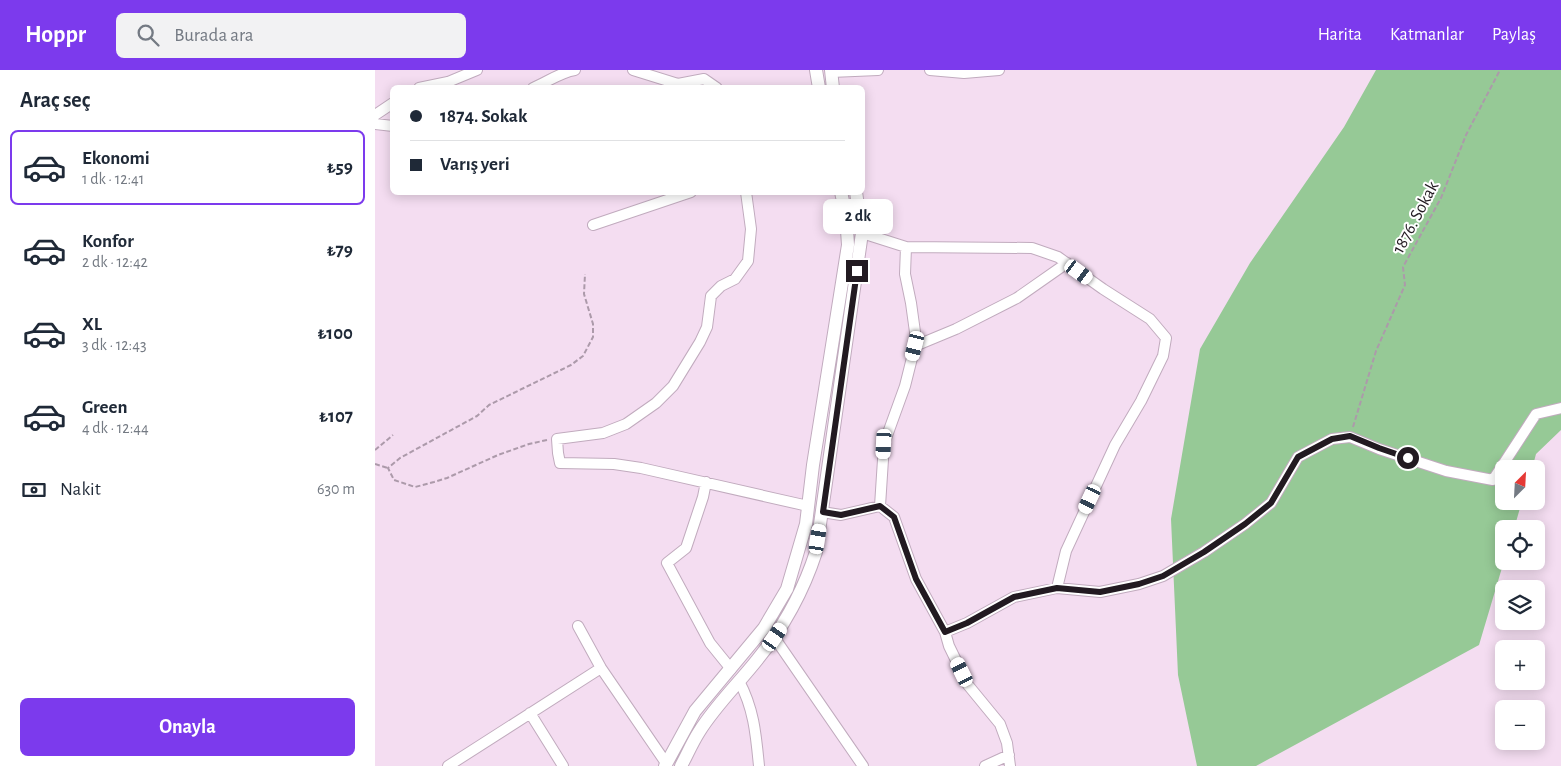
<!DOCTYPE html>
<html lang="tr">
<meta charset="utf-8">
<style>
body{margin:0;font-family:"Alegreya Sans",sans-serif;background:#f2f2f3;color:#1f2937;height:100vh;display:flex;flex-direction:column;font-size:19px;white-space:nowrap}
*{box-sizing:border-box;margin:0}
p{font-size:16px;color:#747a83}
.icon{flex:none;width:28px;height:28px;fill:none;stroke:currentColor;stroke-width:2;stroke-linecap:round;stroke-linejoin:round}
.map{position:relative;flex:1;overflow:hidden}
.side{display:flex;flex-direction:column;background:#fff;width:375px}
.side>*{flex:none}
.hud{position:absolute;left:15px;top:15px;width:475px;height:110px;border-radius:8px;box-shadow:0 2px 12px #0003;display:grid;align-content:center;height:110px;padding:0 20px;background:#fff}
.needle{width:32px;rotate:24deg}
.tools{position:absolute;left:1120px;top:390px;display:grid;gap:10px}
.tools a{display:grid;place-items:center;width:50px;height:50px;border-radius:8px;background:#fff;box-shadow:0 2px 12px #0003;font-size:25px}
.end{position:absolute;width:22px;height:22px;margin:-11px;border:6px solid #221a21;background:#fff;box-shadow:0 0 0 2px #fff}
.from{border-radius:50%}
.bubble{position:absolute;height:35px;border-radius:8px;background:#fff;box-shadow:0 2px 12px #0003;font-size:16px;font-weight:600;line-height:35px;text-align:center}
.car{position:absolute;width:15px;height:30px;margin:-15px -8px;border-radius:6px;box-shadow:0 0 4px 1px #0007;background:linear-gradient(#fff 24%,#345 0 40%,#fff 0 76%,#345 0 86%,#fff 0)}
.hud b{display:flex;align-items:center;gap:18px;height:48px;font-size:19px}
.hud b+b{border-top:1px solid #e0e1e3}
.hud i{width:12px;height:12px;background:#1f2937}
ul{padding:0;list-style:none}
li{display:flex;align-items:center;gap:15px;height:75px;margin:0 10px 8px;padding:0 10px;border:2px solid transparent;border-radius:8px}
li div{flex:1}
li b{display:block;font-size:19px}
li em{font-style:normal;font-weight:600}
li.on{border-color:#7c3aed}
li>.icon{width:45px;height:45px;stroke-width:1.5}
h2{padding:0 20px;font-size:22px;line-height:60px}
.pay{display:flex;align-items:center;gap:12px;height:55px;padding:0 20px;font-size:19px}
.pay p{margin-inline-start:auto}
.button{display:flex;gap:10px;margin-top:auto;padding:10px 20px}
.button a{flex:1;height:58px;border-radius:8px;background:#7c3aed;color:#fff;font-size:20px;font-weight:600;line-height:58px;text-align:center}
header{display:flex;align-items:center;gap:30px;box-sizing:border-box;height:70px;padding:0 25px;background:#7c3aed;color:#fff}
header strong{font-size:24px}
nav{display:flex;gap:28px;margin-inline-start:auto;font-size:18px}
.search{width:350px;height:45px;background:#f2f2f3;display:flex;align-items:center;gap:12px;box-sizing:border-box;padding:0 18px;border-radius:8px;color:#747a83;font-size:19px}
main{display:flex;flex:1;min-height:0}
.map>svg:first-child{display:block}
</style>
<header>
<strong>Hoppr</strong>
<div class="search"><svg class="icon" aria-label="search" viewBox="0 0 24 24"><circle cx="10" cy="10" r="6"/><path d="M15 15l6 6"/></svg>Burada ara</div>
<nav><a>Harita</a><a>Katmanlar</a><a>Paylaş</a></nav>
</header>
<main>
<section class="side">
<h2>Araç seç</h2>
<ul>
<li class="on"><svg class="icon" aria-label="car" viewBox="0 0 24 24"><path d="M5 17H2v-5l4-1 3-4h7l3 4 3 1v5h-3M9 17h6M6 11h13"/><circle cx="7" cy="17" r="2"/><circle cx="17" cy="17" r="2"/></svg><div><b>Ekonomi</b><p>1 dk · 12:41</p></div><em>₺59</em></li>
<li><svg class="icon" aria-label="car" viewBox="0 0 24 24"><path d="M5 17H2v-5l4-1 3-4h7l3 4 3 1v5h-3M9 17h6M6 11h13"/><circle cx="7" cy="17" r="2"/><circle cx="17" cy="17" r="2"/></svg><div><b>Konfor</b><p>2 dk · 12:42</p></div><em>₺79</em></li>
<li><svg class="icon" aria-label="car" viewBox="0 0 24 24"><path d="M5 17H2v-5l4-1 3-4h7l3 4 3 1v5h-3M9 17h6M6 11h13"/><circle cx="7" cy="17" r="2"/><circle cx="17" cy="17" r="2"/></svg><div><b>XL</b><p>3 dk · 12:43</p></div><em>₺100</em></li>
<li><svg class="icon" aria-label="car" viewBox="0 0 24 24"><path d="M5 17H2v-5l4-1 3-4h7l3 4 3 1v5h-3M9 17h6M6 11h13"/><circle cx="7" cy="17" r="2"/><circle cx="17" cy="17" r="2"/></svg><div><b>Green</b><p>4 dk · 12:44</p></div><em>₺107</em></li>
</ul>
<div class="pay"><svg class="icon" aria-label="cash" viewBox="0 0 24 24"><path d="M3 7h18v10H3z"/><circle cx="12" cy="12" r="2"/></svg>Nakit<p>630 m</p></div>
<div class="button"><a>Onayla</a></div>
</section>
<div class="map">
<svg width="1186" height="696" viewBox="0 0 1186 696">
<rect width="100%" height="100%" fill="#f4ddf1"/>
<!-- green -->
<path fill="#96c996" d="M1001,0H1186V360L1161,384L1157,399H1129V431H1147L1139,459H1129V491L1104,575L881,696H822L803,605L796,449L825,279L875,193L969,57Z"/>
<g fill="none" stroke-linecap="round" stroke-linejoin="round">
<defs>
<path id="minor" d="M258,0L303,14L329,9L342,18
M555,0L589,3L624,0
M456,2L503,0
M44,18L73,12L102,0
M158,18C172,12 186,2 200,0
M0,45L18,33
M0,54L18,56
M371,122L376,159L373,191L360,209L346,216L336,226L332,257L325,272L298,316L281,333L251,354L228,363L182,369L183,383L185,393L239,394L266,398L433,436
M218,155L316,122
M487,163L531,177L657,178L683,187L728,219L775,249L791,268L788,286L766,331L740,375L691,481L682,518
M540,276L581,259L642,228L692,193
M331,412L328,427L311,478L292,493L335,573L356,599
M505,436L509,374L530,316L540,276V262L536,233L530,204L531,177
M447,442L466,445L505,436L519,447L541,509L570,562L574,576L593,615L625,654L632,673L635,696
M203,556L226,598L291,693
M570,562L592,553L639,527L682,518L725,522L764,514L788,506L829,482L870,454L896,433L923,387L957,369L975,367L1004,379L1071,401L1118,410L1161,344L1186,338
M399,567L488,696
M364,611C379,639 381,665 384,696
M155,643L188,696
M73,696L226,598
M610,696L634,685"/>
<path id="tertiary" d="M441,0L444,18
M456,0L458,18
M290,696L320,641L389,558L412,519L431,454L438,395L473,175L471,145L466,122
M306,696C312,685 317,673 324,662C340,636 363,614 382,590C408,558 428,522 441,482L487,163L481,122"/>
</defs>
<!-- minor casing -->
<use href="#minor" stroke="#c1abbe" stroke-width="12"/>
<!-- tertiary casing -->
<use href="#tertiary" stroke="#c1abbe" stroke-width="14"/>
<!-- path -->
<path stroke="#ac9aaa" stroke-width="2" stroke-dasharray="5 2.5" stroke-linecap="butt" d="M978,357L1001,281L1030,215L1028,197L1066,128L1091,65L1125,0
M172,370L154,374L123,385L72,408L59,412L40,417L19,410L13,398L25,388L102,346L114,335L196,295L208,286L218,267V254L209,224L210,204
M0,380L18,365
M0,394L13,398"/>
<!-- minor -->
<use href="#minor" stroke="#fff" stroke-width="10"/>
<!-- tertiary -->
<use href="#tertiary" stroke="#fff" stroke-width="12"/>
</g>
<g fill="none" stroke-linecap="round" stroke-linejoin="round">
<!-- route -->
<path stroke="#221a21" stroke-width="6" d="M482,201L448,442L466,445L505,436L519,447L541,509L570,562L592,553L639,527L682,518L725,522L764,514L788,506L829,482L870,454L896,433L923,387L957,369L975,366L1004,378L1033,388"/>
</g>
<g text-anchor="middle" stroke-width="4" stroke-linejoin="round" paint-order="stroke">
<!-- street labels -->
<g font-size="18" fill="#221a21" stroke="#fff">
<text transform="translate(1040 147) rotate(-62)" y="6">1876. Sokak</text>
</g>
</g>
</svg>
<div class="tools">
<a><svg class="needle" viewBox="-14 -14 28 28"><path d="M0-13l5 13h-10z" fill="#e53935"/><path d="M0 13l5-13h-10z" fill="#747a83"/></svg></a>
<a><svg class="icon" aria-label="locate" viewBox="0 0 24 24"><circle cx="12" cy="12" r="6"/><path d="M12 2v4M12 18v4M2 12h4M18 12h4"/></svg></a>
<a><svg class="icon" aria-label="layers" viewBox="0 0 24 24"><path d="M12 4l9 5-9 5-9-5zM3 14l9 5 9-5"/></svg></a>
<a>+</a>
<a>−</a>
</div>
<i class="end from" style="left:1033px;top:388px"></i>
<i class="end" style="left:482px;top:201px"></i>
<div class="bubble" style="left:448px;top:129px;width:70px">2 dk</div>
<i class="car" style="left:704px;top:202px;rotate:126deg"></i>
<i class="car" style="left:540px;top:276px;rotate:194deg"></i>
<i class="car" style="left:509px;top:374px;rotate:183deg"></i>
<i class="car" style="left:715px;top:429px;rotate:205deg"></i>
<i class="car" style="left:443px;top:469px;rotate:9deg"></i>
<i class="car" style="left:400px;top:567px;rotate:35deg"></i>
<i class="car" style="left:587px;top:602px;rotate:334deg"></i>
<div class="hud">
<b><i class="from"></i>1874. Sokak</b>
<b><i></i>Varış yeri</b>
</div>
</div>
</main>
